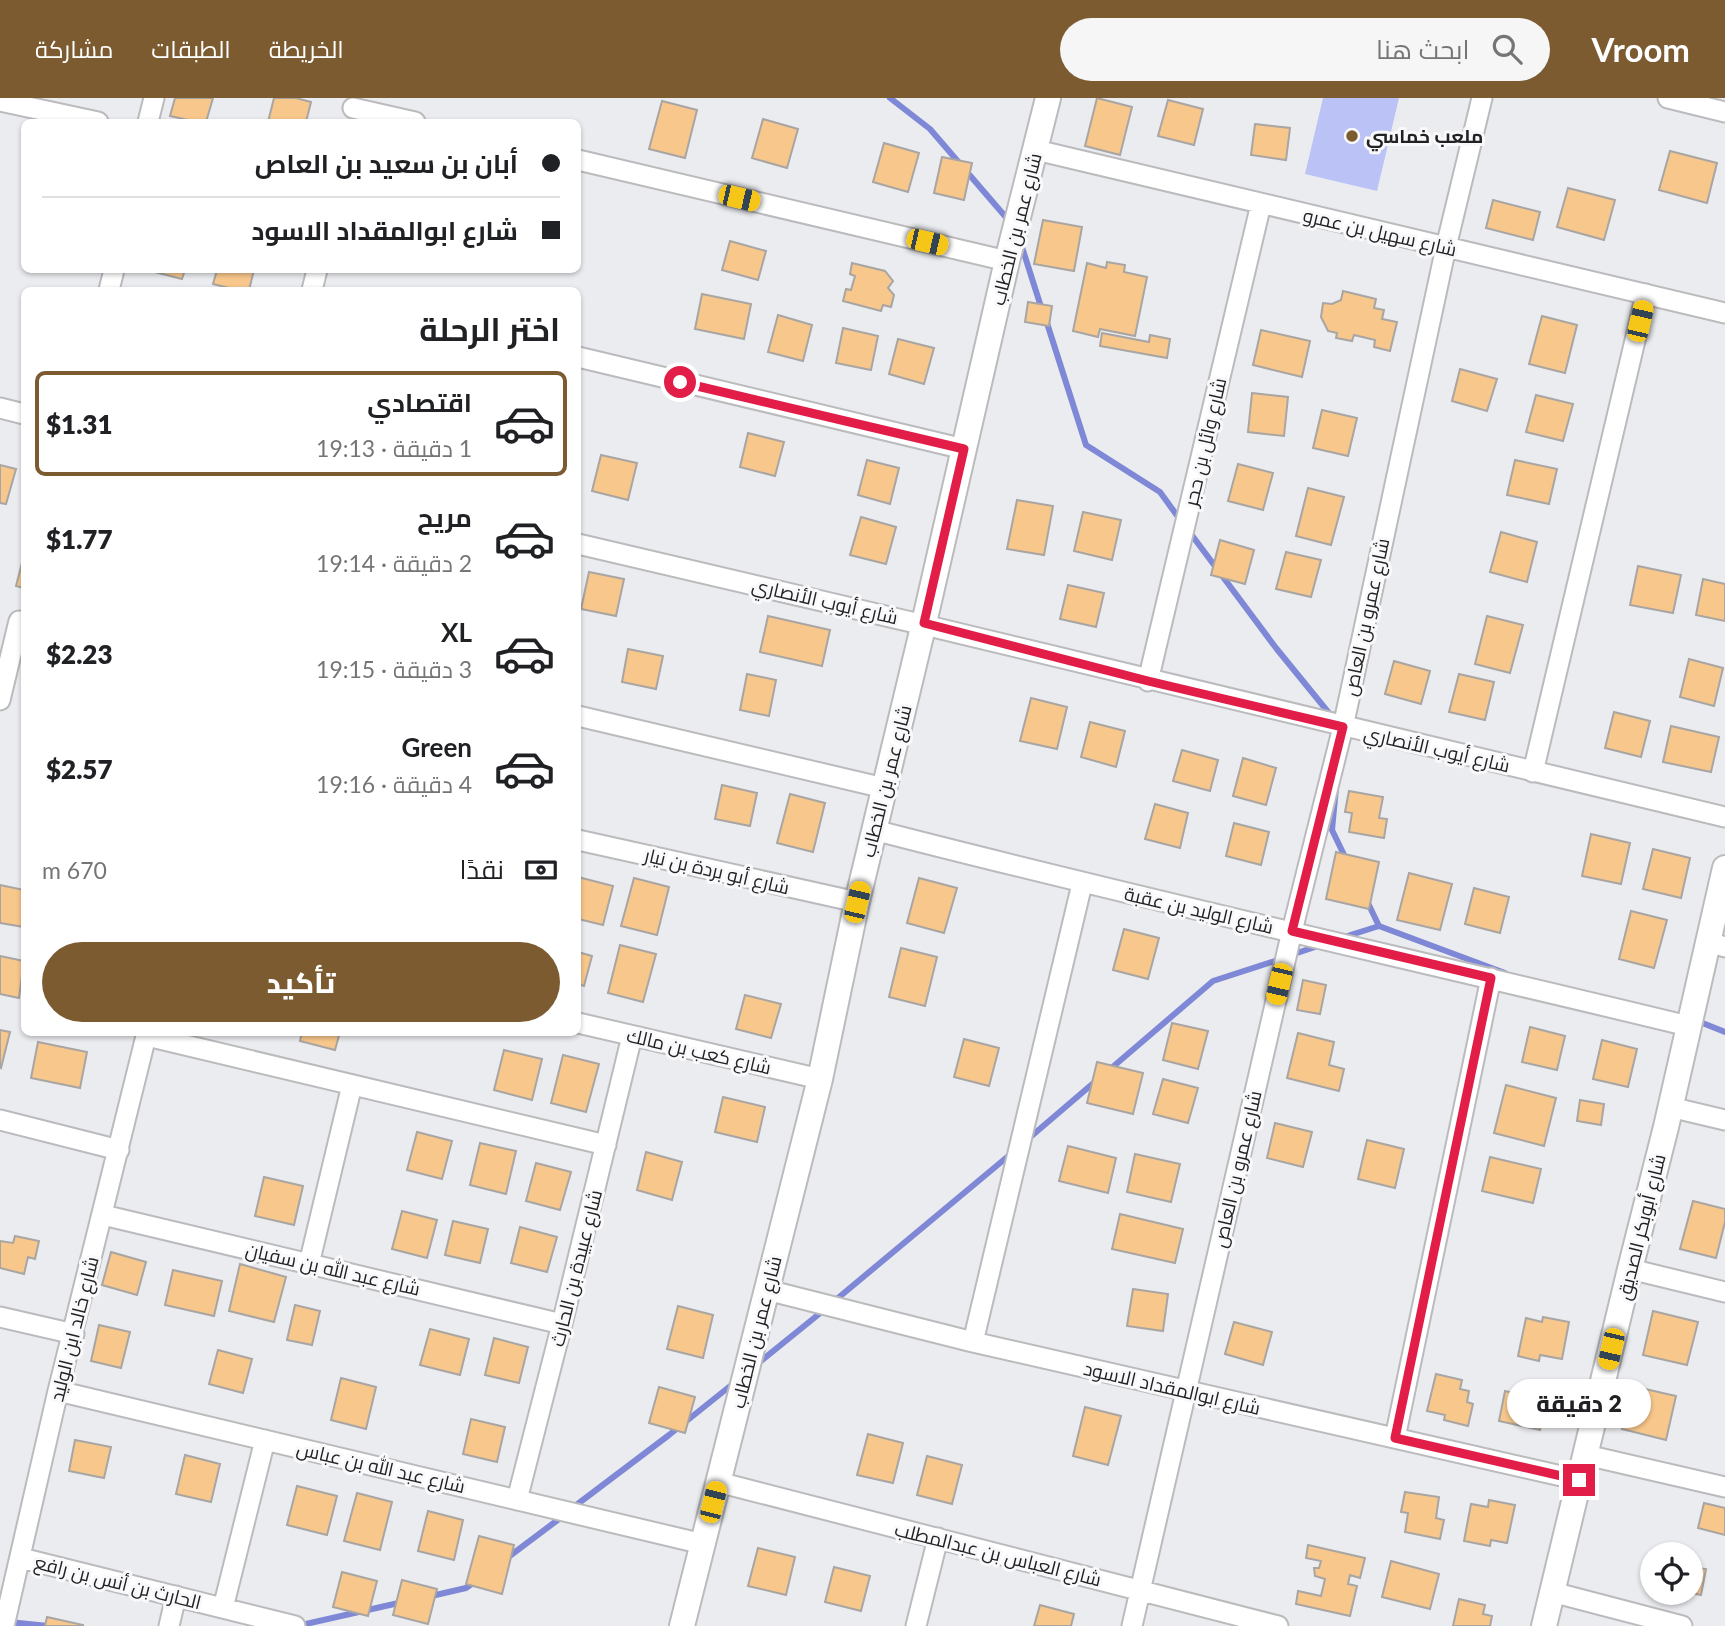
<!DOCTYPE html>
<html lang="ar">
<meta charset="utf-8">
<style>
body{margin:0;font-family:Lato,Cairo,sans-serif;background:#f6f6f6;color:#202124;direction:rtl;height:100vh;display:flex;flex-direction:column;font-size:26px;white-space:nowrap}
*{box-sizing:border-box;margin:0}
p{font-size:23px;color:#757577}
.icon{flex:none;width:38px;height:38px;fill:none;stroke:currentColor;stroke-width:2;stroke-linecap:round;stroke-linejoin:round}
.map{position:relative;flex:1;overflow:hidden;direction:ltr}
.sheet{position:absolute;left:21px;top:189px;width:560px;height:749px;display:flex;flex-direction:column;background:#fff;border-radius:10px;box-shadow:0 2px 5px #0004;direction:rtl}
.sheet>*{flex:none}
.banner{position:absolute;left:21px;top:21px;width:560px;height:154px;border-radius:10px;box-shadow:0 2px 5px #0004;direction:rtl;display:grid;align-content:center;height:154px;padding:0 21px;background:#fff}
.buttons{position:absolute;left:1640px;top:1444px;display:grid;gap:14px}
.buttons a{display:grid;place-items:center;width:63px;height:63px;border-radius:50%;background:#fff;box-shadow:0 2px 5px #0004;font-size:35px}
.end{position:absolute;width:32px;height:32px;margin:-16px;border:9px solid #e11d48;background:#fff;box-shadow:0 0 0 4px #fff}
.from{border-radius:50%}
.bubble{position:absolute;height:49px;border-radius:24px;background:#fff;box-shadow:0 2px 5px #0004;font-size:23px;font-weight:800;line-height:49px;text-align:center;direction:rtl}
.car{position:absolute;width:21px;height:42px;margin:-21px -10px;border-radius:9px;box-shadow:0 0 5px 2px #0007;background:linear-gradient(#f5c518 24%,#345 0 40%,#f5c518 0 76%,#345 0 86%,#f5c518 0)}
.banner b{display:flex;align-items:center;gap:24px;height:66px;font-size:26px}
.banner b+b{border-top:2px solid #e0e0e0}
.banner i{width:18px;height:18px;background:#202124}
ul{padding:0;list-style:none}
li{display:flex;align-items:center;gap:21px;height:105px;margin:0 14px 10px;padding:0 7px;border:4px solid transparent;border-radius:10px}
li div{flex:1}
li b{display:block;font-size:26px}
li em{font-style:normal;font-weight:800}
li.selected{border-color:#7c5b31}
li>.icon{width:63px;height:63px;stroke-width:1.5}
h2{padding:0 21px;font-size:32px;line-height:84px}
.pay{display:flex;align-items:center;gap:18px;height:77px;padding:0 21px;font-size:26px}
.pay p{margin-inline-start:auto}
.action{display:flex;gap:14px;margin-top:auto;padding:14px 21px}
.action a{flex:1;height:80px;border-radius:42px;background:#7c5b31;color:#fff;font-size:28px;font-weight:800;line-height:80px;text-align:center}
header{display:flex;align-items:center;gap:42px;box-sizing:border-box;height:98px;padding:0 35px;background:#7c5b31;color:#fff}
header strong{font-size:33px}
nav{display:flex;gap:38px;margin-inline-start:auto;font-size:24px}
.search{width:490px;height:63px;background:#f6f6f6;display:flex;align-items:center;gap:18px;box-sizing:border-box;padding:0 24px;border-radius:38px;color:#757577;font-size:26px}
.map>svg:first-child{display:block}
</style>
<header>
<strong>Vroom</strong>
<div class="search"><svg class="icon" aria-label="search" viewBox="0 0 24 24"><circle cx="10" cy="10" r="6"/><path d="M15 15l6 6"/></svg>ابحث هنا</div>
<nav><a>الخريطة</a><a>الطبقات</a><a>مشاركة</a></nav>
</header>
<div class="map">
<svg width="1725" height="1528" viewBox="0 0 1725 1528">
<rect width="100%" height="100%" fill="#ebecef"/>
<!-- green -->
<path fill="#bbc3f6" d="M1323,0H1399L1377,93L1305,76Z"/>
<g fill="none" stroke-linecap="round" stroke-linejoin="round">
<!-- stream -->
<path stroke="#7f88d6" stroke-width="6" d="M890,0L930,31L1010,124
M1021,146L1042,212
M1046,222L1086,347L1160,394L1181,423
M1188,432L1276,550L1333,620
M1336,690L1332,732L1347,763
M1366,801L1379,828L1505,875
M1341,840L1379,828
M1291,857L1321,847
M1695,922L1725,934
M1108,973L1213,883L1281,861
M1028,1041L1097,982
M832,1205L1012,1055
M756,1267L824,1212
M571,1411L669,1337L734,1285
M507,1460L563,1418
M427,1499L466,1490L476,1483
M9,1524L48,1528
M297,1528L403,1504"/>
</g>
<!-- building -->
<path fill="#f8c78c" stroke="#a8a5a3" stroke-width="2" d="M175,0H213L206,24H197L170,18Z
M274,0H296L311,4L306,24H268Z
M1097,0L1132,9L1120,57L1085,48Z
M1168,2L1203,11L1194,47L1158,38Z
M662,3L697,12L685,60L649,51Z
M763,21L798,31L787,70L752,60Z
M1255,26L1290,30L1286,62L1251,57Z
M884,45L919,55L908,94L873,84Z
M1670,53L1717,65L1707,105L1659,92Z
M942,59L972,65L964,102L934,95Z
M1568,90L1615,102L1604,142L1557,129Z
M1493,102L1540,114L1533,142L1486,130Z
M1043,122L1082,129L1074,173L1034,166Z
M730,143L766,153L758,182L722,172Z
M1107,164L1125,167L1124,174L1147,179L1135,238L1100,231L1098,239L1073,233L1087,165L1106,170Z
M852,165L885,173L893,183L888,190L894,197L891,209L883,207L881,213L843,203L846,191L851,192L855,178L850,176Z
M147,172H185L182,181Z
M217,172H254L249,192H237L213,186Z
M1343,193L1376,201L1374,210L1384,212L1382,221L1397,224L1390,253L1374,249L1375,242L1354,237L1352,243L1336,240L1337,235L1328,233L1321,219L1323,205L1332,206L1341,202Z
M702,196L751,206L744,241L695,231Z
M1028,204L1052,208L1049,228L1025,224Z
M778,217L812,227L803,263L768,254Z
M1542,218L1577,227L1565,275L1529,266Z
M843,230L878,238L871,272L836,265Z
M1261,232L1310,243L1302,279L1253,267Z
M1102,235L1149,244L1150,237L1170,241L1167,260L1100,248Z
M898,241L934,250L924,286L889,276Z
M1460,271L1497,281L1487,313L1452,303Z
M1252,295L1288,299L1284,338L1248,334Z
M1536,297L1573,306L1563,343L1526,334Z
M1322,312L1357,320L1348,358L1313,350Z
M748,335L784,344L775,378L740,369Z
M601,357L637,365L628,402L592,393Z
M867,362L899,370L890,406L858,397Z
M1515,362L1557,371L1549,406L1507,397Z
M1238,366L1273,375L1263,412L1228,403Z
M0,367L16,371L6,406L0,405Z
M1308,390L1344,399L1331,447L1296,438Z
M1017,402L1053,408L1044,457L1007,451Z
M1083,414L1121,422L1112,462L1074,453Z
M861,419L896,429L886,466L850,457Z
M1501,434L1537,444L1527,484L1490,474Z
M1220,442L1254,452L1245,486L1211,477Z
M1286,454L1321,462L1311,499L1276,491Z
M24,457V490L16,488Z
M1638,468L1681,477L1673,515L1630,507Z
M589,474L624,481L616,518L581,511Z
M1703,481L1725,486V523L1696,517Z
M1068,487L1104,495L1096,529L1060,521Z
M768,518L830,532L822,568L760,554Z
M1487,518L1523,527L1510,575L1475,566Z
M628,551L663,558L656,591L622,584Z
M1689,561L1723,570L1714,608L1680,599Z
M1394,563L1430,573L1421,606L1385,596Z
M747,576L776,582L769,618L740,612Z
M1459,576L1494,584L1485,622L1449,614Z
M1031,600L1067,609L1057,651L1020,643Z
M1614,614L1650,623L1641,659L1605,650Z
M1090,624L1125,633L1116,669L1081,659Z
M1671,628L1719,639L1711,674L1663,664Z
M1182,652L1218,662L1210,693L1173,683Z
M1243,660L1276,670L1266,707L1233,698Z
M722,687L757,695L750,728L715,721Z
M1349,693L1383,699L1379,720L1387,721L1384,740L1349,734L1352,715L1345,714Z
M790,696L825,705L813,754L777,745Z
M1155,706L1188,715L1180,750L1145,741Z
M1234,725L1269,734L1261,767L1226,758Z
M1591,736L1630,745L1621,786L1582,778Z
M1653,751L1690,760L1681,800L1643,791Z
M1336,754L1379,764L1369,811L1326,801Z
M1409,775L1452,786L1440,832L1397,822Z
M578,779L613,788L603,827L578,821Z
M634,780L669,789L657,837L621,828Z
M919,780L957,790L944,835L907,825Z
M0,787L24,792V829L0,825Z
M1474,790L1509,799L1500,835L1465,826Z
M1631,813L1667,822L1654,870L1619,861Z
M1124,831L1159,840L1148,881L1113,872Z
M620,847L656,856L643,904L608,895Z
M901,850L937,859L925,908L889,899Z
M578,854L592,858L584,888L578,886Z
M0,858L24,863L19,900L0,896Z
M1303,882L1326,887L1320,916L1297,912Z
M745,897L781,906L771,940L736,931Z
M1172,925L1208,933L1198,971L1163,962Z
M1530,929L1565,938L1557,972L1522,964Z
M0,932L10,934L1,970L0,969Z
M302,934H340L335,952L300,943Z
M1298,935L1334,944L1329,967L1344,971L1339,993L1287,980Z
M964,941L999,950L989,988L954,979Z
M1602,942L1637,951L1628,989L1593,981Z
M38,944L87,954L80,990L31,980Z
M504,952L542,961L532,1002L494,992Z
M563,957L599,966L586,1014L551,1005Z
M1097,964L1143,975L1133,1016L1087,1005Z
M1163,981L1198,990L1188,1025L1153,1016Z
M1506,987L1556,1000L1544,1048L1494,1035Z
M723,999L765,1009L757,1044L715,1034Z
M1580,1002L1604,1006L1601,1027L1577,1023Z
M1275,1025L1312,1034L1303,1069L1267,1060Z
M417,1034L452,1043L442,1081L407,1072Z
M1367,1042L1404,1051L1395,1090L1358,1081Z
M480,1045L516,1053L506,1096L470,1087Z
M1068,1048L1116,1060L1108,1095L1059,1083Z
M646,1054L682,1064L672,1102L637,1092Z
M1135,1056L1180,1066L1171,1104L1127,1094Z
M1490,1059L1541,1071L1533,1105L1482,1093Z
M536,1065L571,1074L560,1112L526,1103Z
M264,1079L303,1088L294,1127L255,1118Z
M1693,1103L1725,1111V1124L1716,1160L1680,1151Z
M402,1113L437,1122L427,1160L392,1151Z
M1120,1116L1183,1131L1175,1165L1112,1151Z
M453,1123L488,1131L480,1165L445,1157Z
M520,1129L557,1139L547,1174L511,1165Z
M15,1138L39,1143L35,1161L28,1159L24,1176L0,1170V1143L13,1145Z
M111,1154L146,1164L137,1197L102,1187Z
M240,1166L286,1179L274,1224L229,1213Z
M173,1172L222,1183L214,1218L165,1207Z
M1133,1191L1168,1196L1163,1233L1127,1228Z
M295,1207L320,1213L312,1247L287,1242Z
M678,1208L713,1217L703,1260L667,1251Z
M1653,1213L1698,1224L1687,1267L1643,1257Z
M1543,1219L1569,1224L1562,1261L1540,1257L1539,1263L1518,1258L1526,1220L1542,1224Z
M1234,1224L1272,1234L1263,1267L1225,1256Z
M99,1227L130,1234L121,1270L91,1263Z
M430,1231L469,1241L460,1277L420,1267Z
M494,1240L528,1249L519,1285L485,1277Z
M218,1252L252,1261L243,1295L209,1286Z
M1436,1276L1462,1282L1460,1291L1469,1293L1467,1304L1473,1306L1468,1328L1444,1322L1445,1317L1427,1313Z
M341,1280L376,1289L366,1331L331,1322Z
M1632,1288L1676,1298L1666,1342L1622,1331Z
M659,1289L695,1299L685,1335L649,1325Z
M1505,1293L1546,1302L1540,1332L1499,1323Z
M1085,1309L1121,1318L1108,1367L1073,1358Z
M471,1321L505,1329L497,1364L463,1356Z
M868,1336L903,1345L893,1385L857,1377Z
M75,1342L111,1349L104,1380L69,1373Z
M185,1357L220,1366L211,1404L176,1396Z
M927,1358L962,1367L952,1406L917,1397Z
M297,1388L337,1398L327,1437L287,1427Z
M1405,1394L1439,1399L1436,1420L1444,1422L1440,1441L1405,1434L1408,1415L1401,1414Z
M357,1395L392,1404L380,1452L344,1443Z
M1489,1402L1515,1407L1507,1445L1491,1442L1490,1448L1464,1443L1471,1406L1488,1409Z
M1704,1405L1725,1410V1437L1698,1430Z
M428,1413L463,1422L454,1462L418,1453Z
M479,1438L514,1447L502,1496L466,1486Z
M1308,1447L1365,1460L1360,1480L1350,1477L1348,1486L1357,1488L1350,1518L1296,1506L1298,1493L1321,1498L1325,1481L1315,1478L1314,1470H1319L1321,1463L1306,1460Z
M758,1450L795,1459L786,1497L748,1488Z
M1391,1463L1439,1476L1430,1511L1382,1499Z
M834,1469L870,1478L861,1513L825,1504Z
M1690,1469L1706,1471L1701,1497L1687,1494H1690Z
M342,1474L377,1483L368,1518L333,1509Z
M402,1482L437,1491L428,1526L393,1517Z
M1459,1501L1485,1507L1483,1516L1492,1518L1490,1528H1453Z
M1040,1507L1074,1516L1071,1528H1034Z
M47,1519L83,1527V1528H45Z"/>
<g fill="none" stroke-linecap="round" stroke-linejoin="round">
<defs>
<path id="minor" d="M1668,0L1725,14
M0,3L98,24
M353,10L415,24
M148,24L154,0
M1036,52L1725,215
M578,62L1007,163
M109,192L114,172
M312,192L317,172
M578,259L964,351
M0,310L24,316
M578,446C961,534 1342,628 1725,719
M1148,583L1261,106
M0,602L19,523
M578,618L884,690
M1533,674L1646,196
M874,732C1144,802 1416,862 1688,928
M578,742L857,804
M1708,844L1725,849
M578,925L820,981
M147,938L606,1047
M1670,1009L1725,1022
M0,1022L119,1052
M103,1117L562,1226
M309,1166L352,987
M1630,1171L1725,1194
M767,1192L973,1244L1579,1382
M0,1219L74,1236
M973,1244L1082,786
M58,1293L703,1446
M1395,1340L1491,880
M1586,1357L1725,1389
M718,1384L1278,1528
M517,1402L562,1226L632,938
M21,1460L295,1528
M1552,1494L1682,1528
M223,1510L265,1342
M4,1528L58,1293L147,934
M169,1528L176,1498
M916,1528L938,1440
M1132,1528L1292,833L1343,629L1446,149L1482,0"/>
<path id="tertiary" d="M682,1528L820,981L857,804L924,525L1007,163L1048,0
M1544,1528L1630,1171L1666,1029L1725,770"/>
</defs>
<!-- minor casing -->
<use href="#minor" stroke="#bbbbbe" stroke-width="23"/>
<!-- tertiary casing -->
<use href="#tertiary" stroke="#bbbbbe" stroke-width="28"/>
<!-- minor -->
<use href="#minor" stroke="#fff" stroke-width="19"/>
<!-- tertiary -->
<use href="#tertiary" stroke="#fff" stroke-width="24"/>
</g>
<g fill="none" stroke-linecap="round" stroke-linejoin="round">
<!-- route -->
<path stroke="#e11d48" stroke-width="9" d="M680,284L964,351L924,525L1148,583L1343,629L1292,833L1491,880L1395,1340L1579,1382"/>
</g>
<!-- markers -->
<circle fill="#7c5b31" stroke="#f9f9fc" stroke-width="2.5" cx="1352" cy="38" r="7"/>
<g text-anchor="middle" stroke-width="6" stroke-linejoin="round" paint-order="stroke">
<!-- poi labels -->
<g font-size="19" font-weight="bold" fill="#222223" stroke="#f9f9fc" text-anchor="start">
<text x="1366" y="45">ملعب خماسي</text>
</g>
<!-- street labels -->
<g font-size="19" fill="#222223" stroke="#f9f9fc">
<text transform="translate(1016 131) rotate(-76)" y="7">شارع عمر بن الخطاب</text>
<text transform="translate(1380 134) rotate(13)" y="7">شارع سهيل بن عمرو</text>
<text transform="translate(1205 344) rotate(-77)" y="7">شارع وائل بن حجر</text>
<text transform="translate(825 503) rotate(13)" y="7">شارع أيوب الأنصاري</text>
<text transform="translate(1366 519) rotate(-78)" y="7">شارع عمرو بن العاص</text>
<text transform="translate(1437 651) rotate(13)" y="7">شارع أيوب الأنصاري</text>
<text transform="translate(886 683) rotate(-76)" y="7">شارع عمر بن الخطاب</text>
<text transform="translate(717 773) rotate(13)" y="7">شارع أبو بردة بن نيار</text>
<text transform="translate(1199 812) rotate(13)" y="7">شارع الوليد بن عقبة</text>
<text transform="translate(699 953) rotate(13)" y="7">شارع كعب بن مالك</text>
<text transform="translate(1237 1071) rotate(-77)" y="7">شارع عمرو بن العاص</text>
<text transform="translate(1641 1129) rotate(-76)" y="7">شارع أبوبكر الصديق</text>
<text transform="translate(576 1170) rotate(-76)" y="7">شارع عبيدة بن الحارث</text>
<text transform="translate(333 1171) rotate(13)" y="7">شارع عبد الله بن سفيان</text>
<text transform="translate(74 1231) rotate(-76)" y="7">شارع خالد ابن الوليد</text>
<text transform="translate(756 1234) rotate(-76)" y="7">شارع عمر بن الخطاب</text>
<text transform="translate(1172 1290) rotate(13)" y="7">شارع ابوالمقداد الاسود</text>
<text transform="translate(381 1369) rotate(13)" y="7">شارع عبد الله بن عباس</text>
<text transform="translate(998 1456) rotate(14)" y="7">شارع العباس بن عبدالمطلب</text>
<text transform="translate(118 1484) rotate(14)" y="7">الحارث بن أنس بن رافع</text>
</g>
</g>
</svg>
<div class="buttons">
<a><svg class="icon" aria-label="locate" viewBox="0 0 24 24"><circle cx="12" cy="12" r="6"/><path d="M12 2v4M12 18v4M2 12h4M18 12h4"/></svg></a>
</div>
<i class="end from" style="left:680px;top:284px"></i>
<i class="end" style="left:1579px;top:1382px"></i>
<div class="bubble" style="left:1507px;top:1281px;width:144px">2 دقيقة</div>
<i class="car" style="left:739px;top:100px;rotate:103deg"></i>
<i class="car" style="left:927px;top:144px;rotate:103deg"></i>
<i class="car" style="left:1640px;top:223px;rotate:13deg"></i>
<i class="car" style="left:857px;top:804px;rotate:13deg"></i>
<i class="car" style="left:1279px;top:886px;rotate:193deg"></i>
<i class="car" style="left:1611px;top:1251px;rotate:193deg"></i>
<i class="car" style="left:713px;top:1404px;rotate:14deg"></i>
<div class="banner">
<b><i class="from"></i>أبان بن سعيد بن العاص</b>
<b><i></i>شارع ابوالمقداد الاسود</b>
</div>
<section class="sheet">
<h2>اختر الرحلة</h2>
<ul>
<li class="selected"><svg class="icon" aria-label="car" viewBox="0 0 24 24"><path d="M5 17H2v-5l4-1 3-4h7l3 4 3 1v5h-3M9 17h6M6 11h13"/><circle cx="7" cy="17" r="2"/><circle cx="17" cy="17" r="2"/></svg><div><b>اقتصادي</b><p>1 دقيقة · 19:13</p></div><em>$1.31</em></li>
<li><svg class="icon" aria-label="car" viewBox="0 0 24 24"><path d="M5 17H2v-5l4-1 3-4h7l3 4 3 1v5h-3M9 17h6M6 11h13"/><circle cx="7" cy="17" r="2"/><circle cx="17" cy="17" r="2"/></svg><div><b>مريح</b><p>2 دقيقة · 19:14</p></div><em>$1.77</em></li>
<li><svg class="icon" aria-label="car" viewBox="0 0 24 24"><path d="M5 17H2v-5l4-1 3-4h7l3 4 3 1v5h-3M9 17h6M6 11h13"/><circle cx="7" cy="17" r="2"/><circle cx="17" cy="17" r="2"/></svg><div><b>XL</b><p>3 دقيقة · 19:15</p></div><em>$2.23</em></li>
<li><svg class="icon" aria-label="car" viewBox="0 0 24 24"><path d="M5 17H2v-5l4-1 3-4h7l3 4 3 1v5h-3M9 17h6M6 11h13"/><circle cx="7" cy="17" r="2"/><circle cx="17" cy="17" r="2"/></svg><div><b>Green</b><p>4 دقيقة · 19:16</p></div><em>$2.57</em></li>
</ul>
<div class="pay"><svg class="icon" aria-label="cash" viewBox="0 0 24 24"><path d="M3 7h18v10H3z"/><circle cx="12" cy="12" r="2"/></svg>نقدًا<p>670 m</p></div>
<div class="action"><a>تأكيد</a></div>
</section>
</div>
